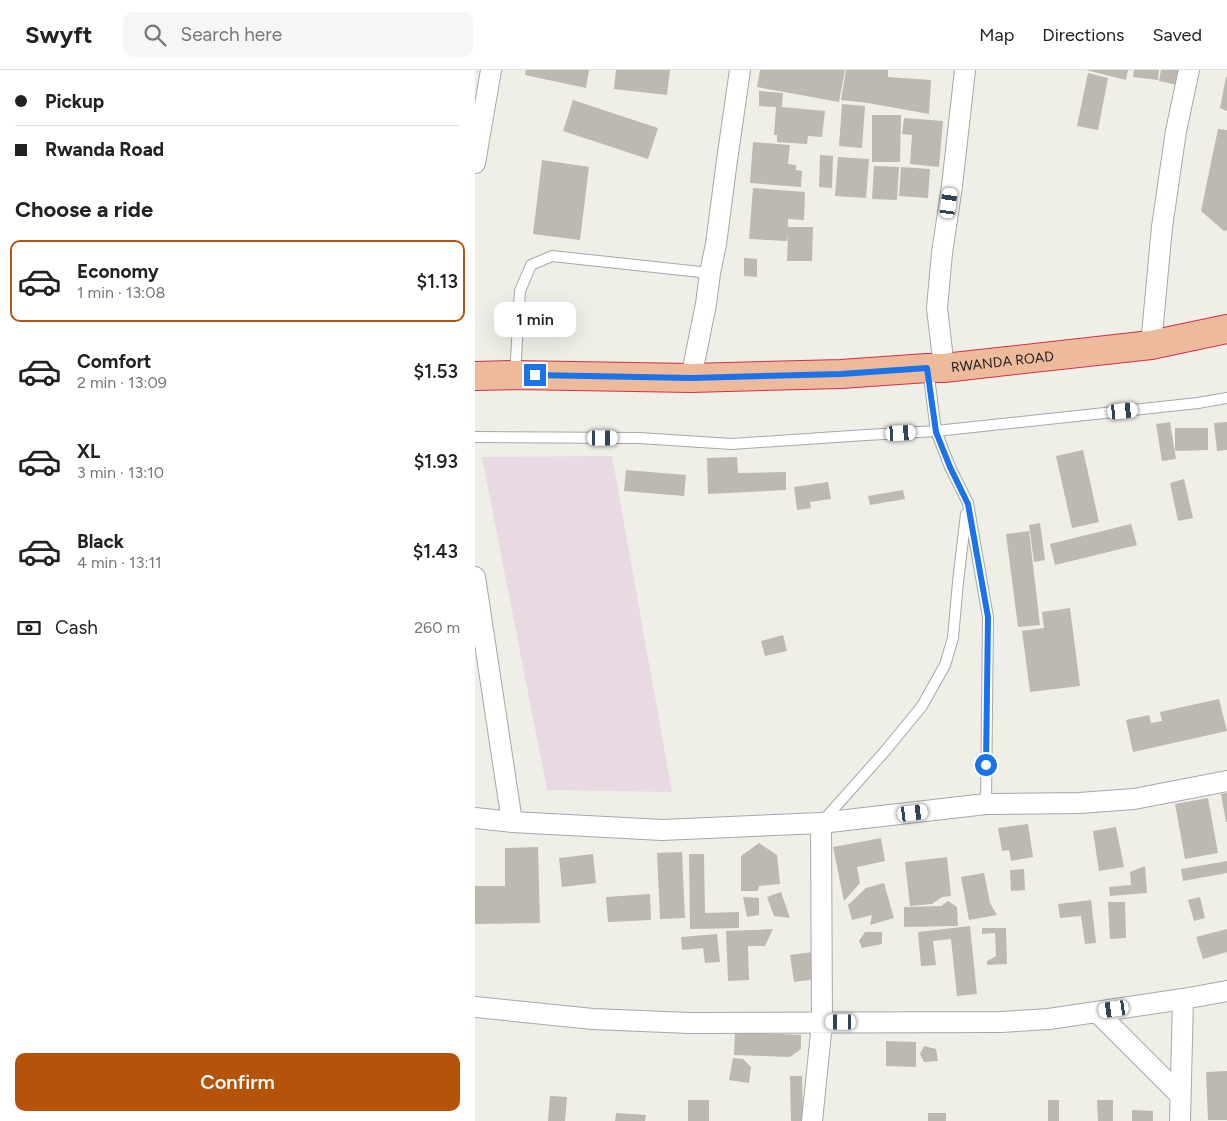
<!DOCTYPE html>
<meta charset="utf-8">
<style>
body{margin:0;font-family:Figtree,sans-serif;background:#f6f6f6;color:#222;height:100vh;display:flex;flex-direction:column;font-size:19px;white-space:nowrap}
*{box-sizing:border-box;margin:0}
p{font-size:16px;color:#767676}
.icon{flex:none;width:28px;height:28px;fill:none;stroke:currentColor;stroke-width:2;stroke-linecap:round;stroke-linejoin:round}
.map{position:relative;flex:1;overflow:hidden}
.side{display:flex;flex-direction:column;background:#fff;width:475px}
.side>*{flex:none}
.top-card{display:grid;align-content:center;height:110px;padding:0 15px;background:#fff}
.end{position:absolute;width:22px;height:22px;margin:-11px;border:6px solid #1a73e8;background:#fff;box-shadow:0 0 0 2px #fff}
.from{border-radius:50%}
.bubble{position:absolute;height:35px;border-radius:10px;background:#fff;box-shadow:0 5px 20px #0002;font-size:16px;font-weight:600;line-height:35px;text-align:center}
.car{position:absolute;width:15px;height:30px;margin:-15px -8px;border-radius:6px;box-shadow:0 0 4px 1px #0007;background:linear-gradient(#fff 24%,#345 0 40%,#fff 0 76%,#345 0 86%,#fff 0)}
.top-card b{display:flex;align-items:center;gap:18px;height:48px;font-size:19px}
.top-card b+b{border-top:1px solid #e0e0e0}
.top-card i{width:12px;height:12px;background:#222}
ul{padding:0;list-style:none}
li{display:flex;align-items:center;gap:15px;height:82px;margin:0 10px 8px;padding:0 5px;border:2px solid transparent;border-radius:10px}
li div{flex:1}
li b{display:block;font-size:19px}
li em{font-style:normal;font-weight:600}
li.on{border-color:#b45309}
li>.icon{width:45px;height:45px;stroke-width:1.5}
h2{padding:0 15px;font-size:22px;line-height:60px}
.pay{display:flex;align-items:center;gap:12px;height:55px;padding:0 15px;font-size:19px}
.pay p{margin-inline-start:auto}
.action{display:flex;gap:10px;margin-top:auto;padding:10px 15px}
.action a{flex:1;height:58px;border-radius:10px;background:#b45309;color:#fff;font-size:20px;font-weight:600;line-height:58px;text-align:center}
header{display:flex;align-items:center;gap:30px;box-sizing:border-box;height:70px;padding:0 25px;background:#fff;border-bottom:1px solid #e0e0e0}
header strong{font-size:24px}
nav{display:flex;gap:28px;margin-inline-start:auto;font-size:18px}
.search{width:350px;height:45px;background:#f6f6f6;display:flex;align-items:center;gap:12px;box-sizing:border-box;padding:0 18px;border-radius:10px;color:#767676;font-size:19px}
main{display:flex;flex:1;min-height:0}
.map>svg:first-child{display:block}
</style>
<header>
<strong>Swyft</strong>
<div class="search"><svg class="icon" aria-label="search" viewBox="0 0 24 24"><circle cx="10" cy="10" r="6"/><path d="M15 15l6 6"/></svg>Search here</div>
<nav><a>Map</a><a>Directions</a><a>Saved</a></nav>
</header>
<main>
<section class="side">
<div class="top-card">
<b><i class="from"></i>Pickup</b>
<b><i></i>Rwanda Road</b>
</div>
<h2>Choose a ride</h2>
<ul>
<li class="on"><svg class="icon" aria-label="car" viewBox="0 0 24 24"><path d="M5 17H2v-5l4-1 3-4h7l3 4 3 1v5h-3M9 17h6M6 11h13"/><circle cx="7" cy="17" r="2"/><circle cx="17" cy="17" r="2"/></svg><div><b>Economy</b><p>1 min · 13:08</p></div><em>$1.13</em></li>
<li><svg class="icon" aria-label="car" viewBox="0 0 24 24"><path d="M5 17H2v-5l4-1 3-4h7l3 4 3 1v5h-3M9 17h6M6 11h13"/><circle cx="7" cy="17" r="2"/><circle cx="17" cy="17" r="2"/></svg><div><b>Comfort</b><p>2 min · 13:09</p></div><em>$1.53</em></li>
<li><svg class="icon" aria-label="car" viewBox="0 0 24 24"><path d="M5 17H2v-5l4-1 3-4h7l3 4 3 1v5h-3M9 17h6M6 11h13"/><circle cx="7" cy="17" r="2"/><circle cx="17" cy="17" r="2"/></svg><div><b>XL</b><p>3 min · 13:10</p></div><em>$1.93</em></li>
<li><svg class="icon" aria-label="car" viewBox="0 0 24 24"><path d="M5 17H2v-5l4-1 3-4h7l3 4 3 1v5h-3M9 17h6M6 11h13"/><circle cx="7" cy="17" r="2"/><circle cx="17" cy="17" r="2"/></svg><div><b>Black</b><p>4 min · 13:11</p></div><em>$1.43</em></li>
</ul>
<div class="pay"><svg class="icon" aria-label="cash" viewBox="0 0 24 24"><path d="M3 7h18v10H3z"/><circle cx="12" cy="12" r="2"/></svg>Cash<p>260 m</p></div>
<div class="action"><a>Confirm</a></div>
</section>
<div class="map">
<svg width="752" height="1051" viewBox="0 0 752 1051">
<rect width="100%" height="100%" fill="#f0efe7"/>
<!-- industrial -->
<path fill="#e9d9e3" d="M137,386L197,722L72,720L7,387Z"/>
<!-- building -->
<path fill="#bdb8b0" d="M51,0H114L111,18L50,5Z
M141,0H195L192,25L139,19Z
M285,0H370L364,32L282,17Z
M371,0H413V7L456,10L454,44L393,33L366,30Z
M611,0H653L651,10Z
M659,0H684L683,10L658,7Z
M686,0H706L703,15L684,11Z
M613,3L633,8L623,60L602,56Z
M751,7H752V41L745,38Z
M284,21L308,23L307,37L350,41L347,67L333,66L332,74L302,72V65H299L301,37L284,36Z
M98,30L183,58L173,89L88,61Z
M367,34L390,36L387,78L364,76Z
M397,45H426L425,92H397Z
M429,48L468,51L464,97L435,94L437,65L427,64Z
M743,59L752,60V160L749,161L726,141Z
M278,72L315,75L313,94L321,95V100L327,101L326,117L275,113Z
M345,85L358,86L357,118L344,117Z
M363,87L394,89L391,128L360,126Z
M67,90L114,97L105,170L58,164Z
M399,96L424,97L422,130L397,129Z
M426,97L455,99L453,128L424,126Z
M278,118L330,122L329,150L313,149V157H338L337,191H312L313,164L312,171L274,169Z
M269,188L282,189V207L269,206Z
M695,352L701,389L687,391L681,354Z
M752,352V380L742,381L739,353Z
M700,358H733V380L700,381Z
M608,380L624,452L597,458L581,386Z
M262,387L263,403L311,402V420L233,424L232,388Z
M151,400L211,405L209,426L149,421Z
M709,409L718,448L703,451L695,413Z
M353,412L356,429L335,432L336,438L322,440L319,417Z
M428,420L430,429L395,435L393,426Z
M565,453L570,490L559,492L554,455Z
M656,454L662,475L580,495L575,474Z
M554,461L565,555L543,557L531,464Z
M595,538L605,616L555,622L547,561L569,558L567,542Z
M308,565L312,581L290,586L286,571Z
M744,629L752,661L658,682L651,650L674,645L676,653L687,651L685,642Z
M752,723V752H751L746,724Z
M733,728L743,783L710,789L700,734Z
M553,754L558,787L536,791L534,780L527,781L523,758Z
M641,757L649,797L624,801L618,761Z
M406,768L410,791L382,797L385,813L369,831L358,777Z
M284,773L302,785L305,814L284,816L283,821H266V786Z
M63,777L65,853L0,854V816H30V778Z
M207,782L210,848L185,849L182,783Z
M118,784L121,813L87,817L84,788Z
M214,784H229L230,843L264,842V858L215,859Z
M472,787L476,826L467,827L457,834L435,836L430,792Z
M752,791V803L708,811L706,799Z
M670,796L672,823L635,826L634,817L656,815L655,802Z
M549,799L550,820L536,821L535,800Z
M509,803L515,833L522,845L494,850L486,807Z
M409,813L419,848L395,855L397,845L377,850L373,835L391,818Z
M306,822L315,848L299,846L292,827Z
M175,824L176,850L133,852L131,827Z
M268,827L284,828V845L272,847Z
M725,827L730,848L719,851L713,830Z
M616,830L621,873L610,874L606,846L585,848L583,834Z
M473,831L482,837L483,856L429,857V837L466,836Z
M633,832H650L651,868L635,869Z
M495,856L502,924L482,926L476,869L458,871L461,895L446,896L443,862Z
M507,858H531L532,894L512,895V891L521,886L520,863L507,864Z
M298,859L290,876H273L274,910L253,911L251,861Z
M752,859V882L728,889L721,867Z
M390,862H407V874L387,878L384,871Z
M242,864L245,892L230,893L228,878L207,880L206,867Z
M338,882L341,909L319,912L315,885Z
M260,962L326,965V979L315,987L259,985Z
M411,971L441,972V997L411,996Z
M449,976L461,979L463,991L449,992L445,984Z
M258,988L268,989L276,997L274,1013L254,1010Z
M752,1001V1050H733L731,1002Z
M315,1006H327L328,1051H316Z
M75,1026L92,1027L90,1051H73Z
M213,1030H234V1051H213Z
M573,1030H584V1051H573Z
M622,1030H638V1051H623Z
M657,1040L678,1041V1051H657Z
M141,1043L171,1045L170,1051H140Z
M453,1043H471V1051H453Z"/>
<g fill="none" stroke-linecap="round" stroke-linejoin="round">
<defs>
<path id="service" d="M453,299L461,361L475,397L493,433L513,547L511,734
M40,305L45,221L56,195L77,186L235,203
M0,367L164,368L257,374L391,365L461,361L723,333L752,328
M347,752L411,680L447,636L470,595L478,568L483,512L491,444"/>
<path id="minor" d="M0,93L16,0
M676,275L687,157L701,61L714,0
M469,298L462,238L467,183L477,116L490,0
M216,308L231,234L235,203L241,174L252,90L265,0
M0,507L37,752
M0,748L37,752L187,760L346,753L511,734L604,733L659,729L752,711
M0,937L118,949L215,953L526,952L574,949L708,929L752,921
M622,942L705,1025
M337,1051L347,953L346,753
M705,1051L708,929"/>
<g id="trunk">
<path id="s1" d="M0,306L40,305L216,308L366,304L452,298H469L676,275L752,259"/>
</g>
</defs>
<!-- service casing -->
<use href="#service" stroke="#a7a7a7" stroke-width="12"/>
<!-- minor casing -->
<use href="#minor" stroke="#a7a7a7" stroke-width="22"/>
<!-- trunk casing -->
<use href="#trunk" stroke="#d42e4b" stroke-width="30"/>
<!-- service -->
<use href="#service" stroke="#fff" stroke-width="10"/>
<!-- minor -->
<use href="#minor" stroke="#fff" stroke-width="20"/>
<!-- trunk -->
<use href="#trunk" stroke="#eeba9c" stroke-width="28"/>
</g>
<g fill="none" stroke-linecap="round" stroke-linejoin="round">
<!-- route -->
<path stroke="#1a73e8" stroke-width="6" d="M60,305L216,308L366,304L452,298L461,362L475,397L493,434L513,547L511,695"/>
</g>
<g text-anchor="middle" stroke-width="4" stroke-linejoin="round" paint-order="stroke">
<!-- street labels -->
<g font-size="14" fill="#202020" stroke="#fff">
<text dy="5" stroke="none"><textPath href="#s1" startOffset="528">RWANDA ROAD</textPath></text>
</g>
</g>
</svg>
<i class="end from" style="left:511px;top:695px"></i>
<i class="end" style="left:60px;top:305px"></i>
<div class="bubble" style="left:19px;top:232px;width:82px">1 min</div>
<i class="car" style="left:474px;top:133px;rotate:8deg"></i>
<i class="car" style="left:648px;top:341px;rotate:84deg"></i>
<i class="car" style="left:426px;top:363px;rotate:87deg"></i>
<i class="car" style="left:128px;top:368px;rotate:90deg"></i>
<i class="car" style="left:438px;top:743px;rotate:83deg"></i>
<i class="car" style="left:639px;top:939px;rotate:262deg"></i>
<i class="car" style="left:366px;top:952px;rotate:270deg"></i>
</div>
</main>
